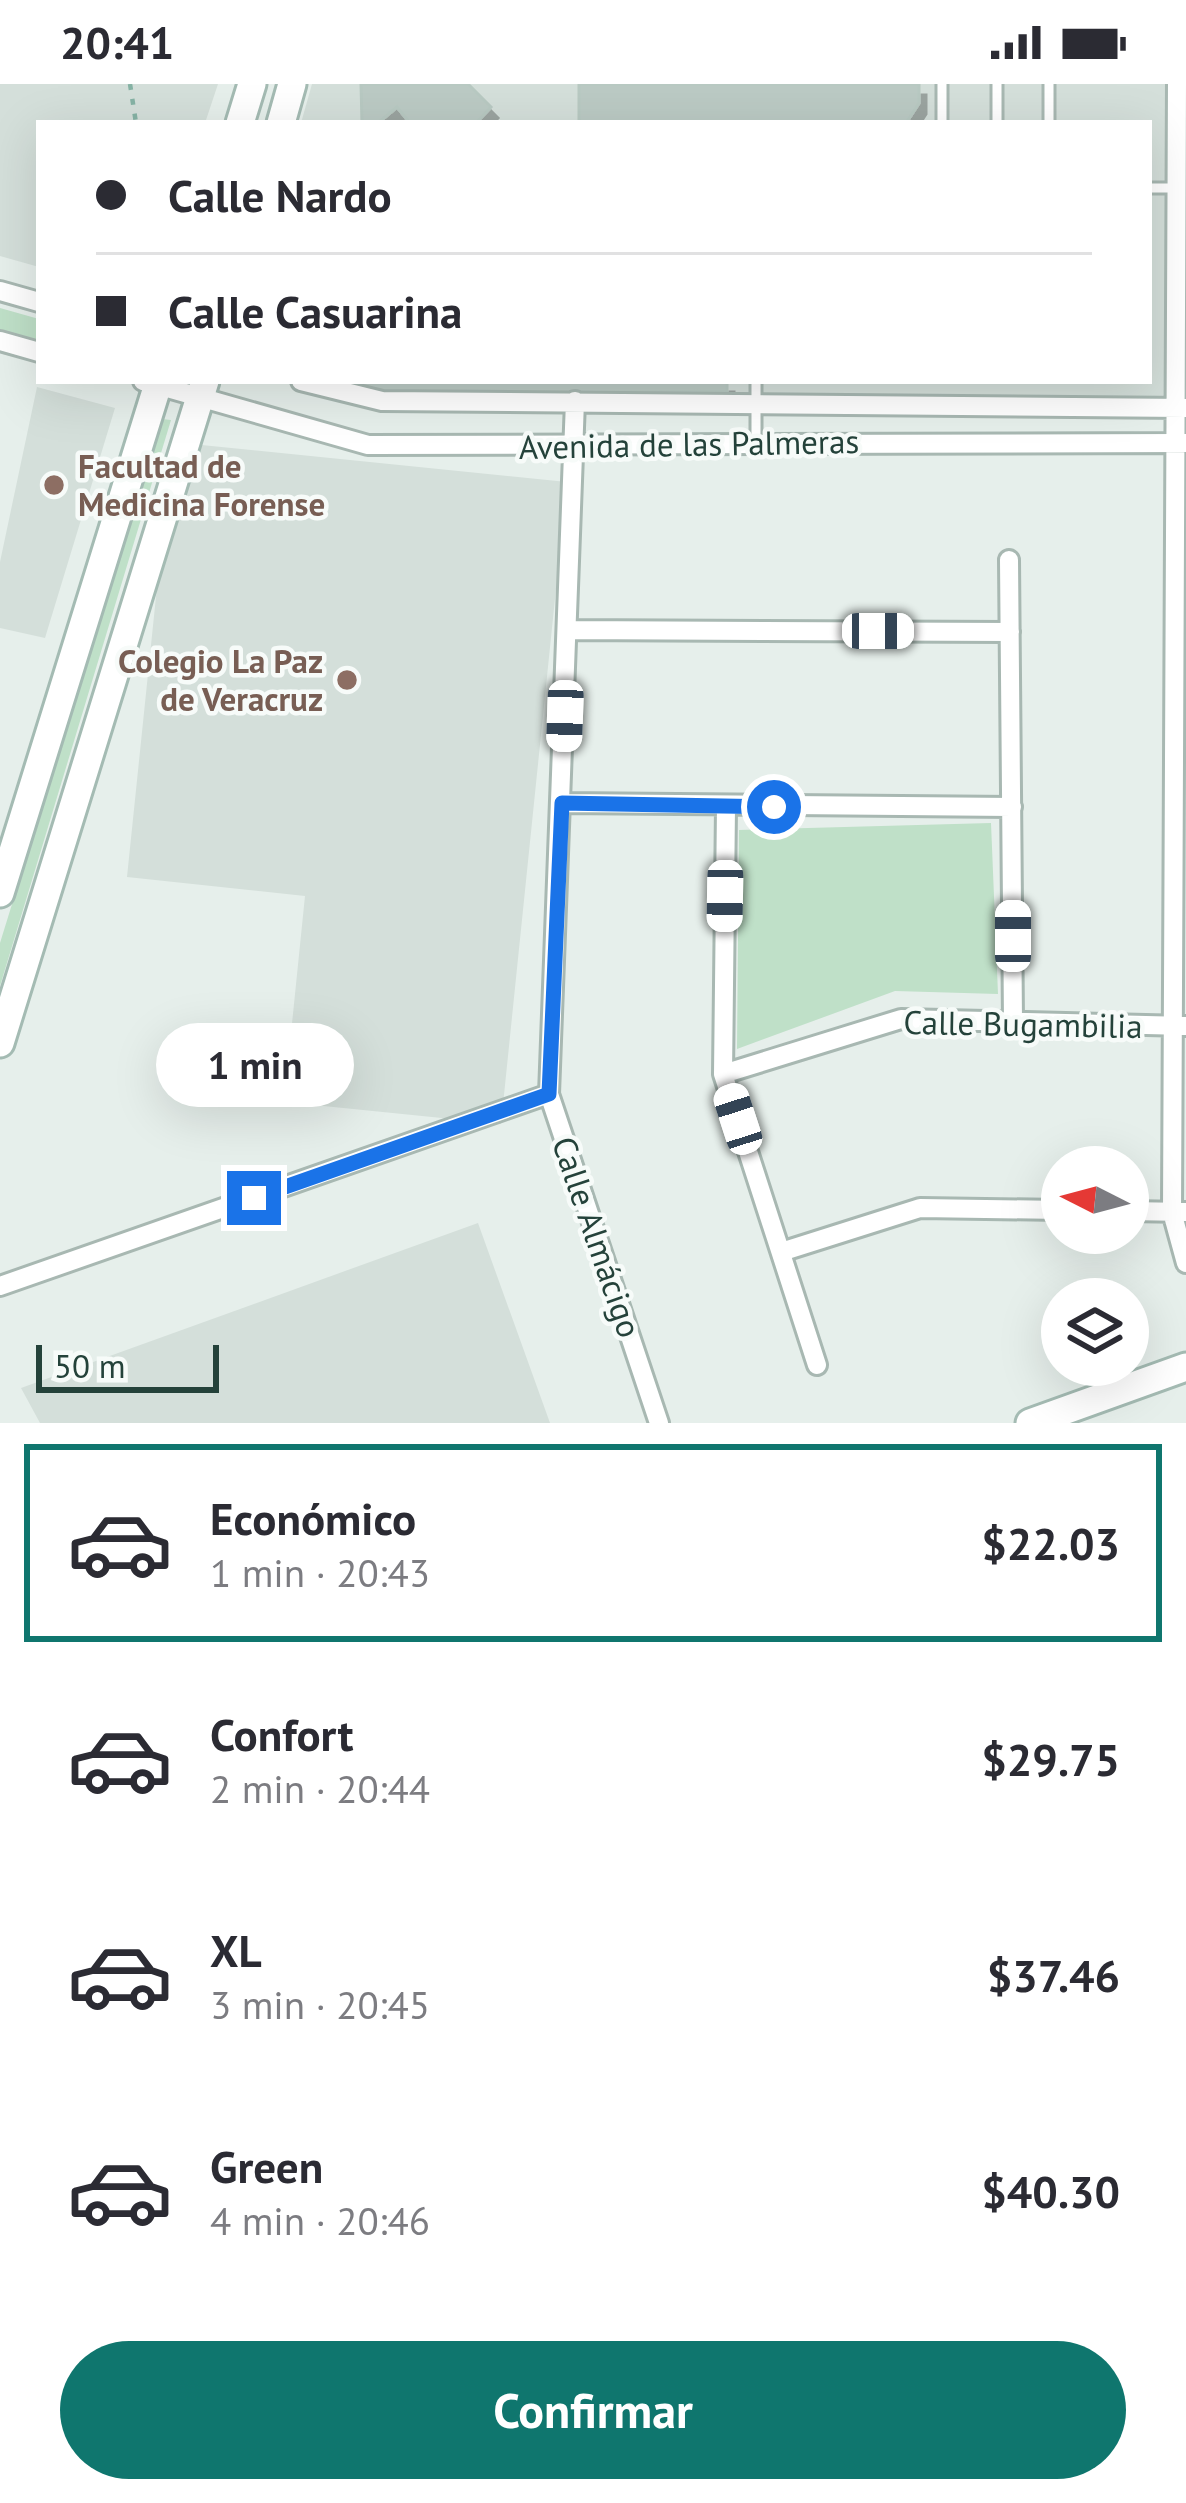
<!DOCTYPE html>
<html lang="es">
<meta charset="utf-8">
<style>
body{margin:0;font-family:"PT Sans",sans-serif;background:#f7f7f7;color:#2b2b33;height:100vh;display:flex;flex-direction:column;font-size:45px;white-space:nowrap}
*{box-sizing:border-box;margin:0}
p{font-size:39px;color:#7c7c81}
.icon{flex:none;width:66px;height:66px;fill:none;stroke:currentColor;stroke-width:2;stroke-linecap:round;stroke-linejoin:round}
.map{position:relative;height:1339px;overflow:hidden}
.panel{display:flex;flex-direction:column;background:#fff;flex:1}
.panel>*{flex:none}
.top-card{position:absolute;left:36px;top:36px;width:1116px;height:264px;border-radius:0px;box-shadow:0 12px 48px #0002;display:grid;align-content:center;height:264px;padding:0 60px;background:#fff}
.needle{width:78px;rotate:276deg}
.tools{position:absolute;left:1041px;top:1062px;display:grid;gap:24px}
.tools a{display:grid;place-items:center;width:108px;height:108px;border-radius:50%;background:#fff;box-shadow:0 12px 48px #0002;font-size:60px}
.scale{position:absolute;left:36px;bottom:30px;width:183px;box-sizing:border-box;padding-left:12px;border:6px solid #24423a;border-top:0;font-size:33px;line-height:42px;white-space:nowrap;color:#24423a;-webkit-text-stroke:9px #f7fbf9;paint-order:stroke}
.end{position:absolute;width:54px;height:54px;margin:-27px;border:15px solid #1a73e8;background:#fff;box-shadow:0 0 0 6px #fff}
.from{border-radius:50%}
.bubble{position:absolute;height:84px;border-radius:42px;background:#fff;box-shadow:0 12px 48px #0002;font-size:39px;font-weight:600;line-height:84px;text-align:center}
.car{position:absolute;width:36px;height:72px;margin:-36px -18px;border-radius:15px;box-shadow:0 0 9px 3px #0007;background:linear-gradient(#fff 24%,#345 0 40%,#fff 0 76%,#345 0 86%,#fff 0)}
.top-card b{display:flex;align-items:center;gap:42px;height:114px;font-size:45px}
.top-card b+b{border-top:3px solid #e1e1e2}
.top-card i{width:30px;height:30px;background:#2b2b33}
ul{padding:21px 0 0;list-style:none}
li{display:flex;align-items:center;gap:36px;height:198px;margin:0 24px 18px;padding:0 36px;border:6px solid transparent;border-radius:0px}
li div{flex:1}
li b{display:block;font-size:45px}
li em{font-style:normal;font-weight:600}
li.active{border-color:#0f766e}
li>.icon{width:108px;height:108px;stroke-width:1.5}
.button{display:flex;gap:24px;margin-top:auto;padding:24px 60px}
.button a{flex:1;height:138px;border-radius:72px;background:#0f766e;color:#fff;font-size:48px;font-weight:600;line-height:138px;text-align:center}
.status{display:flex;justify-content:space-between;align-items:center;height:84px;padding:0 60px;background:#fff;direction:ltr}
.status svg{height:33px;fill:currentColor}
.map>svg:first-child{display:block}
</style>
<div class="status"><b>20:41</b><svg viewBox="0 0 49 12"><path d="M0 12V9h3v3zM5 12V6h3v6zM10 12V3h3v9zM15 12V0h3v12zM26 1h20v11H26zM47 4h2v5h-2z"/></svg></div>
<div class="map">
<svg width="1186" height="1339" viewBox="0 0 1186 1339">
<defs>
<filter id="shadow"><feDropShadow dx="7" dy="11" stdDeviation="0" flood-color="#0004"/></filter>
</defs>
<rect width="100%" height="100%" fill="#e6efeb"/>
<!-- built -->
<path fill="#d4dfda" d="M0,0H218L205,39H39V183L0,172Z
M312,0H1186V315L382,316L324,297H1149V39H301Z
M37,303L115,324L45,554L0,544V478Z
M172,358L567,398L501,1040L284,1018L305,812L127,793Z
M478,1139L550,1339H40L21,1304Z"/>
<!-- green -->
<path fill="#bfe0c8" d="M0,224L39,235V260L0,250Z
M162,335L171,336L0,902V859Z
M991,739L998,910L895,907L737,965L739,746Z"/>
<!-- building -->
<path fill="#bbcac4" stroke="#b8c9c2" stroke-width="3" filter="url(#shadow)" d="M361,0H468L491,23L476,39H410L397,23L378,39H362Z
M579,0H919V19L906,39H583L579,36Z
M340,297H727V307L383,311Z"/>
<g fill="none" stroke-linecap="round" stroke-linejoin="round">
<defs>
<path id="lane" d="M942,39V0
M997,39V0
M1049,39V0
M1149,104H1177
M756,297V358"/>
<path id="street" d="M1177,0L1172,1128L1186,1179
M0,207L39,218
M0,257L39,268
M143,297L368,361L1185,359
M301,297L382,317L1186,324
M575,317L549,1010L659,1339
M1009,476L1013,938
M568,546L1010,548
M562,719L1012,723
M726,723L723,990L817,1281
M723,990L901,935L1186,942
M1128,1127L1186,1128
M781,1168L920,1124L1062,1126
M0,1202L549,1010"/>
<path id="secondary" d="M240,39L252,0
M281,39L292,0
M0,809L159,297
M0,959L205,297
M1030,1339L1186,1283"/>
</defs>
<!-- lane casing -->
<use href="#lane" stroke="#a8b8b2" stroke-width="15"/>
<!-- street casing -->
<use href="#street" stroke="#a8b8b2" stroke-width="24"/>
<!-- secondary casing -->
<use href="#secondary" stroke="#a4bbb3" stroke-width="33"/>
<!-- path -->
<path stroke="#86b3a5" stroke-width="4.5" stroke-dasharray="6 9" stroke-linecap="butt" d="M130,0L136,39"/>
<!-- lane -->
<use href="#lane" stroke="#fff" stroke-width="9"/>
<!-- street -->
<use href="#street" stroke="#fff" stroke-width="18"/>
<!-- secondary -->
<use href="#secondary" stroke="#fff" stroke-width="27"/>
</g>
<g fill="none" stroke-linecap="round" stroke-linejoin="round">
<!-- route -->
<path stroke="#1a73e8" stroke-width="15" d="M254,1114L549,1010L562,719L774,723"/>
</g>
<!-- markers -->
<g fill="#8d6e63" stroke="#f7fbf9" stroke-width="4.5">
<circle cx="54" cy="401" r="12"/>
<circle cx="347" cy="596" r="12"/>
</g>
<g text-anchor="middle" stroke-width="9" stroke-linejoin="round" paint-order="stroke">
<!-- street labels -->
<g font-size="33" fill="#24423a" stroke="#f7fbf9">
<text transform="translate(689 360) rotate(-1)" y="12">Avenida de las Palmeras</text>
<text transform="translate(1023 940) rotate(1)" y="12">Calle Bugambilia</text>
<text transform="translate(597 1153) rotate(71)" y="12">Calle Almácigo</text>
</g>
<!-- education labels -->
<g font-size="33" font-weight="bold" fill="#785e54" stroke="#f7fbf9" text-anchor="start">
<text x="78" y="394">Facultad de<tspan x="78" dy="38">Medicina Forense</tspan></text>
<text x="323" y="589" text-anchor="end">Colegio La Paz<tspan x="323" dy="38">de Veracruz</tspan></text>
</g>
</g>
</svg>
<div class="tools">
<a><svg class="needle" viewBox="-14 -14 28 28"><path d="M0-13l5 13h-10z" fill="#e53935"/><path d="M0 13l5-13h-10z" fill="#7c7c81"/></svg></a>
<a><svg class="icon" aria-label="layers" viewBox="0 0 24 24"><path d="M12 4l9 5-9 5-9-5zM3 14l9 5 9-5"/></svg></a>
</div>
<div class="scale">50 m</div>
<i class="end from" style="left:774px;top:723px"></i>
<i class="end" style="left:254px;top:1114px"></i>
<div class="bubble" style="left:156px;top:939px;width:198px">1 min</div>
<i class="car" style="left:878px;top:547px;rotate:90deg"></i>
<i class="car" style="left:565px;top:632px;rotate:182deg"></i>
<i class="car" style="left:725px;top:812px;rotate:181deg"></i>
<i class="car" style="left:1013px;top:852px;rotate:0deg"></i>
<i class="car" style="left:738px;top:1035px;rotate:342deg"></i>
<div class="top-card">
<b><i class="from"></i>Calle Nardo</b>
<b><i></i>Calle Casuarina</b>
</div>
</div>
<section class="panel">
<ul>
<li class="active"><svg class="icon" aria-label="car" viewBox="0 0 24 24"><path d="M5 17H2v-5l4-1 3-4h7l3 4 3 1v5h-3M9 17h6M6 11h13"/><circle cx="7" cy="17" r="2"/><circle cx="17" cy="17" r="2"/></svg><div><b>Económico</b><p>1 min · 20:43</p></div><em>$22.03</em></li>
<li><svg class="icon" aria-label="car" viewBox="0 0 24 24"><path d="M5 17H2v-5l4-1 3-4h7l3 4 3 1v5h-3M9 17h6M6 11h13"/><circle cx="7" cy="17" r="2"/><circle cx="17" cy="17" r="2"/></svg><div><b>Confort</b><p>2 min · 20:44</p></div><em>$29.75</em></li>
<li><svg class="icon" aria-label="car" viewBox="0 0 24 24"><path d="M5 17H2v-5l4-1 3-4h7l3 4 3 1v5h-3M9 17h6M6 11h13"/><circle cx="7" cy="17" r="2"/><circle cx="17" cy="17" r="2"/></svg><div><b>XL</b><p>3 min · 20:45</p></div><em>$37.46</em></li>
<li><svg class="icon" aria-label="car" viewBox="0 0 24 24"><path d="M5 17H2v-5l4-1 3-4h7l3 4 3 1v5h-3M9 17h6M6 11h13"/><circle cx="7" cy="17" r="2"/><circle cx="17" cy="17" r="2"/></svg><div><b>Green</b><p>4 min · 20:46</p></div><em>$40.30</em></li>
</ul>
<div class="button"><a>Confirmar</a></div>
</section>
